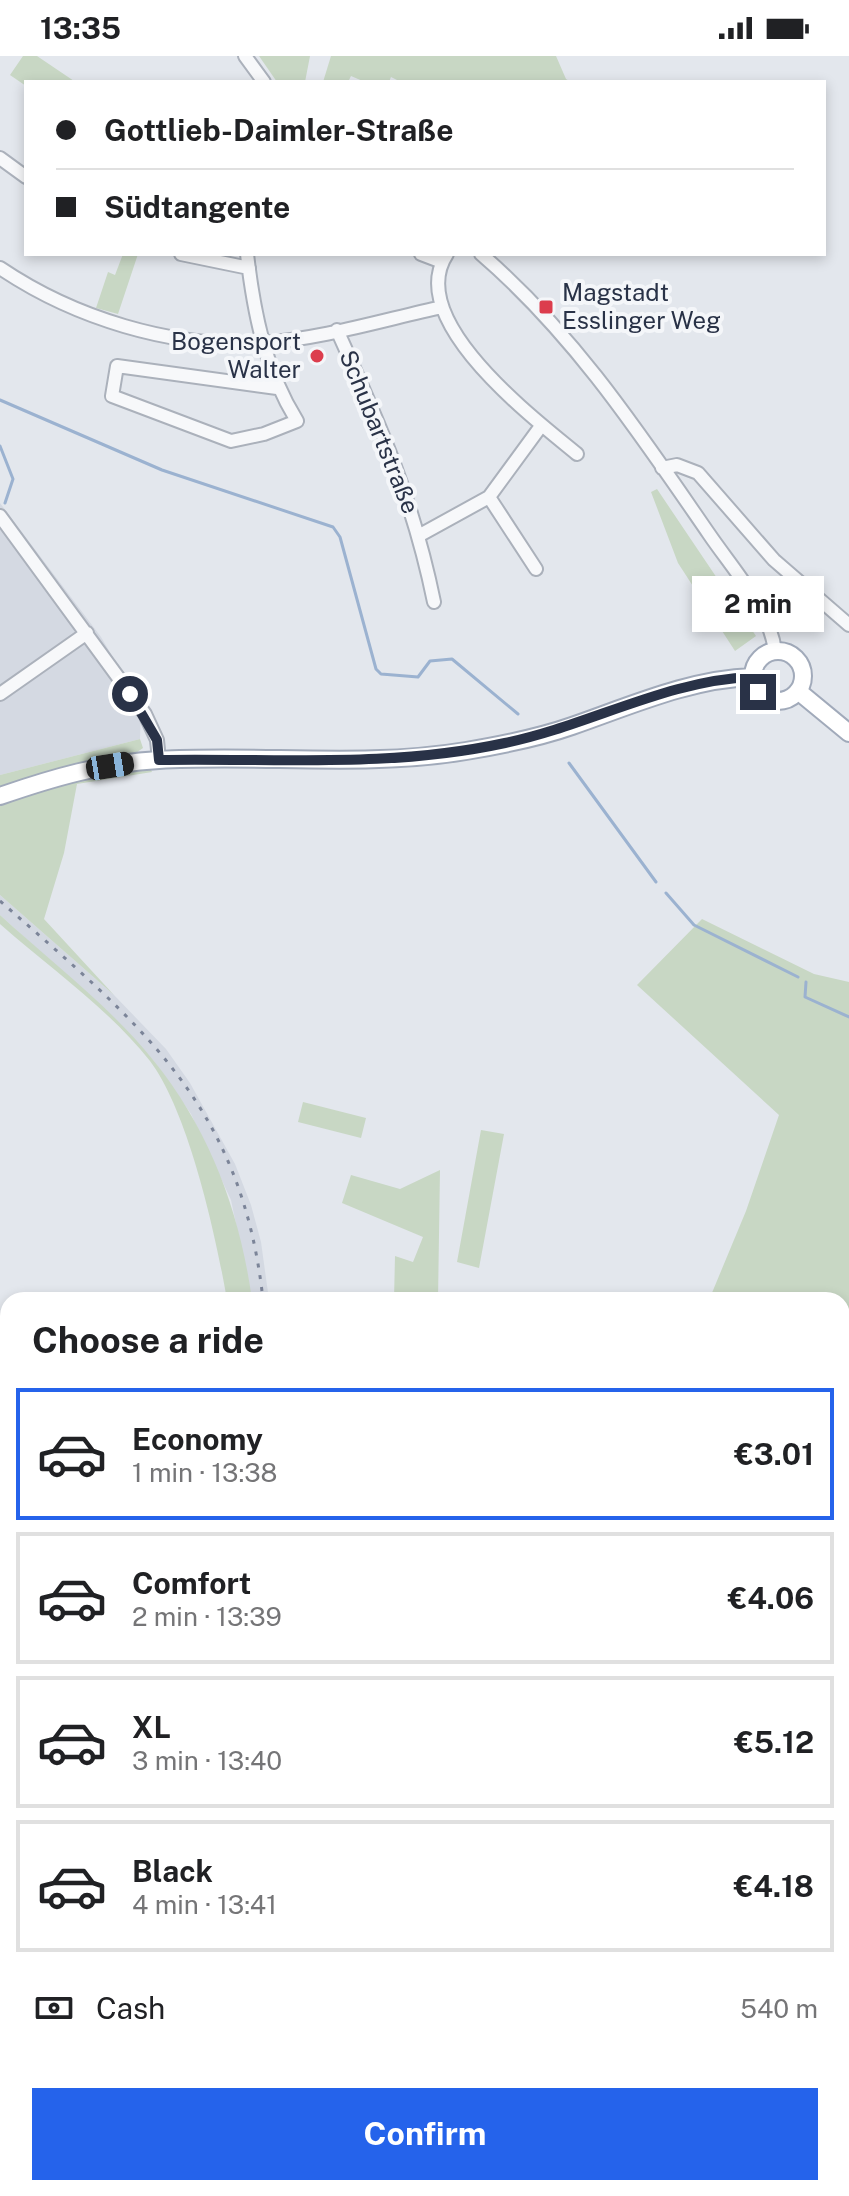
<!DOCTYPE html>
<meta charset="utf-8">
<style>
body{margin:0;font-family:"Public Sans",sans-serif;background:#f6f6f6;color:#202124;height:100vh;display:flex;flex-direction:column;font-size:30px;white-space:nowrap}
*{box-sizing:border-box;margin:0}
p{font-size:26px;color:#757577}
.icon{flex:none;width:44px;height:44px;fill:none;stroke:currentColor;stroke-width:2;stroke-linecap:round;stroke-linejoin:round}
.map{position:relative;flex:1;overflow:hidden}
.sheet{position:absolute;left:0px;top:1236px;width:850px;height:904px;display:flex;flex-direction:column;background:#fff;border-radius:24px 24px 0 0;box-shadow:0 4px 12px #0003}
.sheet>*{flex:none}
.hud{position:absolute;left:24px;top:24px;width:802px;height:176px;border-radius:0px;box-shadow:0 4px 12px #0003;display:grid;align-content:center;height:176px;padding:0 32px;background:#fff}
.end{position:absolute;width:36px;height:36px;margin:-18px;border:10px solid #293247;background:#fff;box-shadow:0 0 0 4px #fff}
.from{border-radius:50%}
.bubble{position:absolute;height:56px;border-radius:0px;background:#fff;box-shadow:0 4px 12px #0003;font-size:26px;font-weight:700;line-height:56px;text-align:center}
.car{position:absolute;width:24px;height:48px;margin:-24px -12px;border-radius:10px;box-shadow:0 0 6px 2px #0007;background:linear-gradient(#222 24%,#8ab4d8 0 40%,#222 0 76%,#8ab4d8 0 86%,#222 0)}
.hud b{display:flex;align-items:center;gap:28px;height:76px;font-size:30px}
.hud b+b{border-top:2px solid #e0e0e0}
.hud i{width:20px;height:20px;background:#202124}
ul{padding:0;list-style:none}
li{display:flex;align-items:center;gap:24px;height:132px;margin:0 16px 12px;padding:0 16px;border:4px solid #e0e0e0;border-radius:0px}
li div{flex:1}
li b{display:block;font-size:30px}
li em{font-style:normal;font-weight:700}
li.current{border-color:#2563eb}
li>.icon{width:72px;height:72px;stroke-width:1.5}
h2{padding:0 32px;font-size:36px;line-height:96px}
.pay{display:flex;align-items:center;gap:20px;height:88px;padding:0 32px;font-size:30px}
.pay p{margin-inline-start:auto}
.cta{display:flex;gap:16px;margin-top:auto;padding:16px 32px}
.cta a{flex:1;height:92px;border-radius:0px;background:#2563eb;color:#fff;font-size:32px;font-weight:700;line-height:92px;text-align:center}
.status{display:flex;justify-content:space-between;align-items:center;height:56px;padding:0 40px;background:#fff;direction:ltr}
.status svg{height:22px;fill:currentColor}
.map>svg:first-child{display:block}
</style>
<div class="status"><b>13:35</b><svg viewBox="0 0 49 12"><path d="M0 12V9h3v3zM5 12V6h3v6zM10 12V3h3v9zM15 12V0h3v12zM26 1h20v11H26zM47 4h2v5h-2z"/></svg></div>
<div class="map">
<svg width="849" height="2140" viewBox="0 0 849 2140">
<rect width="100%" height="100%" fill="#e3e7ed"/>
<!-- built -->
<path fill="#d4d9e2" d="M0,447L101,581L141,649L140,683L0,719Z
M0,839L114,939L166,993L190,1027L235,1108L251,1149L261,1186L269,1244H252L231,1144L191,1058L154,1005L124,972L0,859Z
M0,1756L8,1763V1794L0,1803Z"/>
<!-- green -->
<path fill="#c8d7c4" d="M23,0H37L74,25L26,26V30L10,19Z
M259,0H310L305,26H277Z
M331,0H556L566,23L571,26H401L391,21L389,26H365L351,20L348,26H323Z
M123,198H138L118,258L96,252L108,216L115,219Z
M657,433L756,580L735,595L678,507L651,436Z
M140,683L143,692L133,699L0,733V719Z
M150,712L152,716L77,728L64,797L44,863L114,939L0,839V745L83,721Z
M0,859C51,906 111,951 154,1005C210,1075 240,1156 252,1244H227C216,1180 189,1057 150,1005C109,953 50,912 0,868Z
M702,863L814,918L849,926V1395L842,1391V1244H709L746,1155L779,1059L637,929Z
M303,1046L366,1062L361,1082L298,1066Z
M481,1074L504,1078L479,1212L457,1206Z
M440,1114L438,1244H394L395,1200L413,1206L423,1181L342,1147L351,1119L400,1133Z
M842,1530H849V1584H842Z
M8,2067V2132H39L33,2140H0V2084Z
M56,2132H95L83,2140H50Z
M445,2132H529L537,2140H453Z
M586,2132H630L636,2140H577Z"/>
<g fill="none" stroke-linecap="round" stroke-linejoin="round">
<!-- stream -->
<path stroke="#9bb2d0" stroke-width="3" d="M0,344L162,414L333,471L340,481L376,613L381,618L418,621L430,605L452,603L518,658
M0,390L13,423L5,447
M569,707L656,826
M666,837L694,869L798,921
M806,926L805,941L849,961
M0,1727L8,1735
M524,2132L532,2140
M601,2132L608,2140"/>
<defs>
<path id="minor" d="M245,0L264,26
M0,102L26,121
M181,198L249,212
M247,198C254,258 265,313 297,365L264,378L231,385L112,340L117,310L277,332
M421,198L442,206
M447,198C403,264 535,363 577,398
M481,198C574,278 640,378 709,478C732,512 770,553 775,595
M0,212C74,262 171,292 261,287C321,283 383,264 442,251
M337,274C380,369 413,443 434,546
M662,412L677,409L698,417L774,504L849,569
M489,441L536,513
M0,460L145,658L157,684L159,704
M420,479L489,441L541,370
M0,638L87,577
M0,1542L8,1541
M842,1633H849
M0,1669L8,1682
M842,1756L846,1762L842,1900
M0,1840L8,1844
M0,1959L8,1969
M842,2001L849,2002
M0,2063L8,2046
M842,2120L849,2122
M270,2132L293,2140
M376,2132L389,2140
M691,2132L695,2140
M92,2140L104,2132
M418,2140L422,2132"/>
<path id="major" d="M753 620a25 25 0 1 1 50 0a25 25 0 1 1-50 0Z
M798,635L849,677
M0,740C52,722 103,707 159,704C262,698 363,712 466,695C502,689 538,682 572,670C630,650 690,623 752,621
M842,1750L849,1744
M41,2140L46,2132"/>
</defs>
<!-- minor casing -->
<use href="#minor" stroke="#abb1bb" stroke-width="16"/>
<!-- major casing -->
<use href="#major" stroke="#a1aaba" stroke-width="20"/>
<!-- minor -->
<use href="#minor" stroke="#f7f8fa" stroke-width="12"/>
<!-- major -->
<use href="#major" stroke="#fff" stroke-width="16"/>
<!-- rail -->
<path stroke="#7b8498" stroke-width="3" stroke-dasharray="4 8" stroke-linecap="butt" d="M0,845C139,967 242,1048 263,1244
M0,1818L8,1812"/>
</g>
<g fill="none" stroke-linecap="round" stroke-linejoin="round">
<!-- route -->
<path stroke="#293247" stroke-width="10" d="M130,638L157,684L159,704C276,702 390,712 505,687C588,670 667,624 752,621L758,636"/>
</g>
<!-- markers -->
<g fill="#dc3d4d" stroke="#f4f6f9" stroke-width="3">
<rect x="538" y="243" width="16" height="16" rx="4"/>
<circle cx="317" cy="300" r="8"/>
</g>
<g text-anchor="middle" stroke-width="8" stroke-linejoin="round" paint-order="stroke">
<!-- poi labels -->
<g font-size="24" fill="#293247" stroke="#f4f6f9" text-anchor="start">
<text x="562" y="245">Magstadt<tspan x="562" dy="28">Esslinger Weg</tspan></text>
<text x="301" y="294" text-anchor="end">Bogensport<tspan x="301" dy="28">Walter</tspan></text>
</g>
<!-- street labels -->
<g font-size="24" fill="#293247" stroke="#f4f6f9">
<text transform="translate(379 376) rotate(68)" y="8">Schubartstraße</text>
</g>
</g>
</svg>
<i class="end from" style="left:130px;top:638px"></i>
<i class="end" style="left:758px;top:636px"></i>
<div class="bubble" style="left:692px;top:520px;width:132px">2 min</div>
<i class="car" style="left:110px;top:710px;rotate:81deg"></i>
<div class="hud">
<b><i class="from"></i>Gottlieb-Daimler-Straße</b>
<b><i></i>Südtangente</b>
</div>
<section class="sheet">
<h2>Choose a ride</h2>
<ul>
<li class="current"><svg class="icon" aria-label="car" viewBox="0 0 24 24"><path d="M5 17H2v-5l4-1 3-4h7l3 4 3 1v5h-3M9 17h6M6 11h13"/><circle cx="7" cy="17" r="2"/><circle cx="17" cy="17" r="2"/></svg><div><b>Economy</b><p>1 min · 13:38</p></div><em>€3.01</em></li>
<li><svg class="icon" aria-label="car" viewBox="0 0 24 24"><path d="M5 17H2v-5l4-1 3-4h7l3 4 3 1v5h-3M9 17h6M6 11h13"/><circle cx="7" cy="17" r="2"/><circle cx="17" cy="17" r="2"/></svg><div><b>Comfort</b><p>2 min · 13:39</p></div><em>€4.06</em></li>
<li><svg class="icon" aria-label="car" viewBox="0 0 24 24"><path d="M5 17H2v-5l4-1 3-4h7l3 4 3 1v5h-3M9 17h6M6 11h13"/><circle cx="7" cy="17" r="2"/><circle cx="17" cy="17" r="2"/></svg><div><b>XL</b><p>3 min · 13:40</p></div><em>€5.12</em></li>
<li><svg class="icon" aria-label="car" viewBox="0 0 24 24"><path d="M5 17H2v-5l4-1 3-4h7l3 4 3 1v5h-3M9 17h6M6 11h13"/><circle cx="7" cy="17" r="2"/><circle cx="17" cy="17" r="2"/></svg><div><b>Black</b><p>4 min · 13:41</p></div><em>€4.18</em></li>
</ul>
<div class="pay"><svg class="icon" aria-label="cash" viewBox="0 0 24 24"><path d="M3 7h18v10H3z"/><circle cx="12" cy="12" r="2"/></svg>Cash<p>540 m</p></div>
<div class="cta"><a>Confirm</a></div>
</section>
</div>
